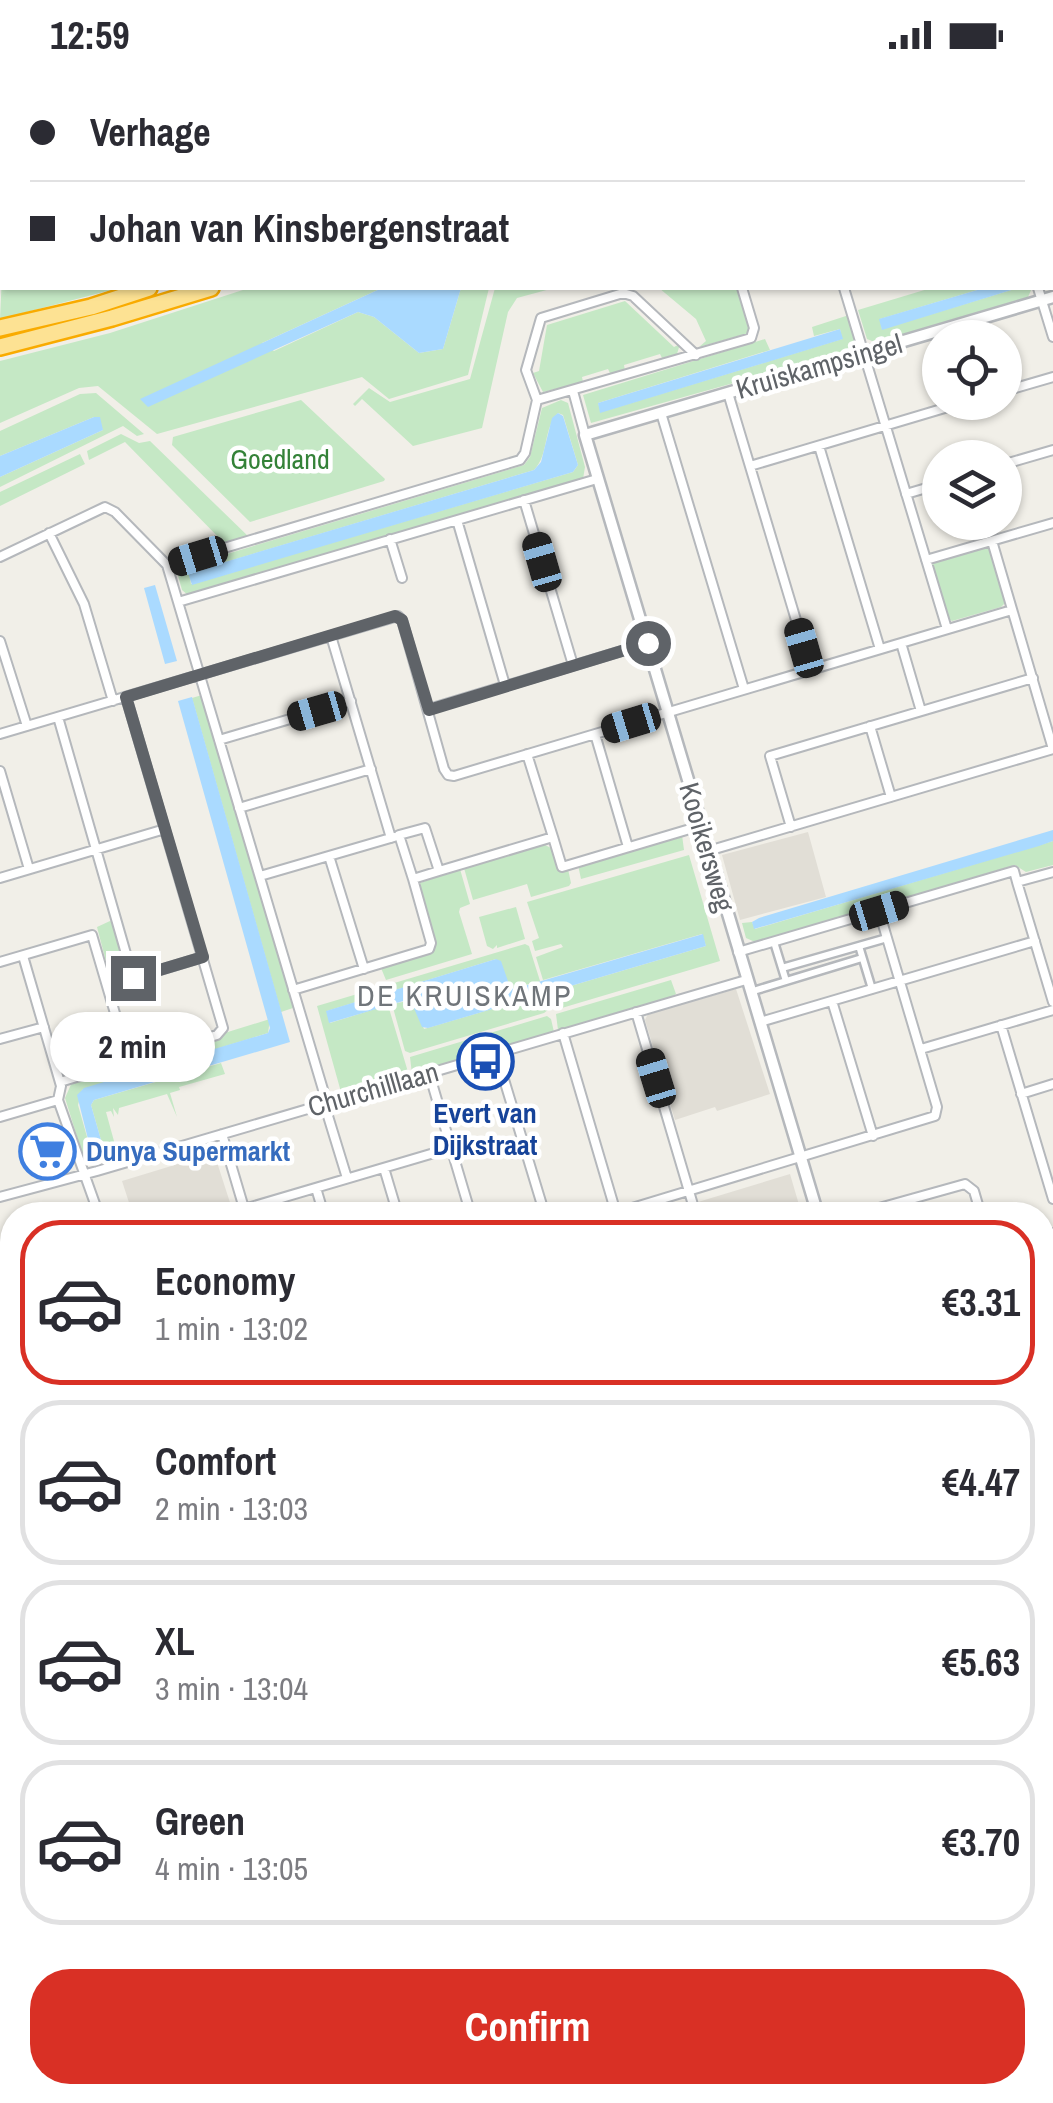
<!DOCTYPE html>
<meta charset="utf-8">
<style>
body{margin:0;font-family:"Archivo Narrow",sans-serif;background:#f2f2f3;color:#2b2b33;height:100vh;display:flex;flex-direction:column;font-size:38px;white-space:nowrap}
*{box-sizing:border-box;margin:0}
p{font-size:32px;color:#7c7c81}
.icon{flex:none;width:55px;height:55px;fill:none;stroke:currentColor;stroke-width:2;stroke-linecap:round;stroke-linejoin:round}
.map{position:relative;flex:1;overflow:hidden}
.drawer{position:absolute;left:0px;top:1132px;width:1055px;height:902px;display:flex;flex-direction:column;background:#fff;border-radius:40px 40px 0 0;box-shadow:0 2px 8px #0004}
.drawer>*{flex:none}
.top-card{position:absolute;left:0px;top:0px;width:1055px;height:220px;box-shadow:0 2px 8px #0004;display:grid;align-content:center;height:220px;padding:0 30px;background:#fff}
.tools{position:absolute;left:922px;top:250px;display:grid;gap:20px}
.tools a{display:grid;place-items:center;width:100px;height:100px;border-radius:50%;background:#fff;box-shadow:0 2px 8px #0004;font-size:50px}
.end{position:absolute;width:45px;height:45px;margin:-22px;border:12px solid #5f6368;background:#fff;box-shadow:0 0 0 5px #fff}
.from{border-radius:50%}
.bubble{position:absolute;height:70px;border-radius:35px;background:#fff;box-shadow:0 2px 8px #0004;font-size:32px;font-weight:700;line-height:70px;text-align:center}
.car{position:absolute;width:30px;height:60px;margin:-30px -15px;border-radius:12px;box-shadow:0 0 8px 2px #0007;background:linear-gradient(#222 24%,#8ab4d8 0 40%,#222 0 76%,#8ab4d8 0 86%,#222 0)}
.top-card b{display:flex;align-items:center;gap:35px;height:95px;font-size:38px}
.top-card b+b{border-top:2px solid #e1e1e2}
.top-card i{width:25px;height:25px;background:#2b2b33}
ul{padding:18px 0 0;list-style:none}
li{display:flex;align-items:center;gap:30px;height:165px;margin:0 20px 15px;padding:0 10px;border:5px solid #e1e1e2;border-radius:40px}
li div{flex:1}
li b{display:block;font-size:38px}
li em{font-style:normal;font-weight:700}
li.current{border-color:#d93025}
li>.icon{width:90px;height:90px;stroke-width:1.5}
.button{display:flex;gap:20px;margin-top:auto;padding:20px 30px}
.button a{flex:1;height:115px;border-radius:40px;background:#d93025;color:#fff;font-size:40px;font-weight:700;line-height:115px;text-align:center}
.status{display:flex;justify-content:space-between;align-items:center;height:70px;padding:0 50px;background:#fff;direction:ltr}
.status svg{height:28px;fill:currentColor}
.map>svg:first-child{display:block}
</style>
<div class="status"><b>12:59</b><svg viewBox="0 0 49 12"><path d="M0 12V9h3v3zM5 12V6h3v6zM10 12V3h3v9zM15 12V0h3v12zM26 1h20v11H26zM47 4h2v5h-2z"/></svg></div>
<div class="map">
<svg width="1053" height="2033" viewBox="0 0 1053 2033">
<rect width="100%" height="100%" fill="#f1efe8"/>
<!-- education -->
<path fill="#e1ded6" d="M808,762L826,827L740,850L722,785Z
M736,919L770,1024L717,1041L715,1037L675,1050L645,950L648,944Z
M214,1083L234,1145H133L122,1111Z
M790,1104L802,1145H702L698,1132Z"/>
<!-- green -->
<path fill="#c5e8c5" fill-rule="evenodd" d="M2,205V218H119L0,249Z
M249,218H382L262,273L274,281L358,242L374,247L419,283L443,279L461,218H489L468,305L389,329L362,307L157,364L98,316L79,318L0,353V291L110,263Z
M495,218H554L517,228L508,242L482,358L413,376L362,329L355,336L353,334L369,318L390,332L470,309Z
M659,218H738L751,259L749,263L699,277L706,271L696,249Z
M931,218H984L880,249L882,259L1018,218H1032L1028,227L877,273L867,269L858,240Z
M625,231L674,277L680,274L677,284L662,288L660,284L624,295L625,301L611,305L608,299L582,307L583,312L543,322L533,303L539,301L547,255Z
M849,245L857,276L855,279L591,353L583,325L765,269L770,280L598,333L601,342L842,269L840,259L814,266L812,257Z
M96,323L144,364L137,366L123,356L0,417V407L103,360L94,347L0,386V361L80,324Z
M301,330L385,409L384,411L250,452L172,375L173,367Z
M561,330L568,333L585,397L583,409L189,526L182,520L177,502L180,498L524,395L530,387L542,338ZM558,343L563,345L578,395L573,402L191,514L189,503L534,400C549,385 543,358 558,343Z
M121,364L139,373L150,371L250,468L226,475L125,372L89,390L87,381Z
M80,384L85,394L0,436V422Z
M989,476L1006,532L1001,537L952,551L947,548L932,493Z
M202,625L293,938L281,942L192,628Z
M682,765L684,780L581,809L578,795Z
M1053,771V795L1026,802L1015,795L755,872L746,868L742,853L752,852L755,859Z
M545,775L551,778L558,798L568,799L571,813L569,816L531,827L527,814L473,830L464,798Z
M689,785L720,891L555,940L547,923L706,876L702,864L543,910L536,887L563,877L561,874L535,881L532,871L539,868L527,832Z
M460,799L470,834L460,838L459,842L472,884L386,910L381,898L435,879L420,813Z
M516,837L525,869L497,878V875L493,879L487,876L479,847Z
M110,851L114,853L129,903L110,907L97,857Z
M525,874L529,876L540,911L512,919L496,889L327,941L330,953L388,935L408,1002L341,1022L317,936Z
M671,910L676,924L671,927L558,960L556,944Z
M543,924L548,940L544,943L410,983L405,981L392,934L413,930L424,959Z
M547,946L551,949L554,962L412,1004L410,987Z
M270,949L268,963L82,1020L78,1035L91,1081L103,1077L91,1035L94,1030L221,993L225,1004L179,1017L180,1020L170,1023L177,1047L167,1024L119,1038L118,1045L113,1038L114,1047L111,1041L106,1042L117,1082L84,1089L65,1028L73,1010Z
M0,1687L12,1701V2022L171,2023L174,2033H0Z
M215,2023H350L351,2033H217Z"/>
<!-- water -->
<path fill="#aadaff" d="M382,218H461L443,279L419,283L374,247L358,242L148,337L140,329Z
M984,218H1018L882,260L879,249Z
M840,259L843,269L600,343L598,333Z
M558,343L563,346L578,395L573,402L192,515L188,503L534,400L541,392L552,348Z
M94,347H100L103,360L0,407V386Z
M155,515L177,591L165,594L144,518Z
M192,627L290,972L94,1030L91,1035L103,1077L91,1081L77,1025L84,1018L268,963L270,958L178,631Z
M1053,760V771L1039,776L754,859L752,852L759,848Z
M703,864L706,876L428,958L422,957L410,929L329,953L326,941L496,889L501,891L510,917L514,919Z"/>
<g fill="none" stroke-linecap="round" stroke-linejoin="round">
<defs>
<path id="pedestrian" d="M774,872L786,911
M859,876L872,919
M782,898L887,868
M750,922L862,888"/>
<path id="minor" d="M1014,0L1016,2
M1052,63L1053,64
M844,218L947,559
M1038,218L1053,267
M573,321L585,365
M1005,321L1053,307
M728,323L811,600
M537,330L526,300L541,248L623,223L633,226L696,285
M661,343L744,619
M819,376L880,579
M1005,394L1053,380
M750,396L965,332
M906,424L940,414
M524,430L573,595
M457,450L505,615
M49,463L84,534L113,631
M390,469L402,508
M992,471L1053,679
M0,487L105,437L115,442L167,495L327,1033
M926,490L1053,453
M167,495L520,390L525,383L537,330L751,268L754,258L742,218
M178,532L597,409
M331,566L391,768
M0,571L27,656
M901,573L921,641
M429,639L648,573
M58,647L133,908
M870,656L891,727
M0,664L398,546L402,550L444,699L448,705L454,706L1012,540
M595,664L628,777
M219,670L351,631
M527,684L553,767
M0,701L29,799
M239,738L371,699
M791,757L770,686L1033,608
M708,781L1053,679
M329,786L364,899
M439,801L553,767L562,797L700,756
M260,806L394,767
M0,808L165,759
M1017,812L1053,932
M738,882L1014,801L1017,812L1053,802
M23,886L61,1016L58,1030L99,1145
M0,892L92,865L129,991
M107,916L203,887
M293,920L429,879L431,873L413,809L439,801L425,758L399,765L413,809
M832,931L873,1066
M636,942L696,1145
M760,952L1035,871
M1001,955L1053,1129
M563,963L616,1143
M0,969L44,957
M921,979L1053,940
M496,983L545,1145
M429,1003L471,1145
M60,1012L217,965L223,958L126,627
M1021,1024L1053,1014
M324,1033L347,1108
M0,1047L58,1030
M222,1064L246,1145
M384,1098L398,1145
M316,1118L324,1145
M0,1127L97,1101L746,910
M244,1139L451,1078
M609,1145L935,1046L937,1037L879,841
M854,1145L965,1114L974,1121L981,1145
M1042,1167L1053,1163
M0,1221L12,1217
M0,1317L12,1313
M0,1349L12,1345
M1042,1594L1053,1590
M0,1674L12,1663
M1042,1926L1053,1958
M1042,1994L1053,1991
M177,2022L179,2033
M383,2022L384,2033
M462,2022L465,2033
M677,2022L680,2033
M788,2022L791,2033
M874,2022L877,2033
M599,2033L630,2022
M925,2033L957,2022"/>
<path id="tertiary" d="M818,1145L585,365L1053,227
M1042,1809L1053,1839
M1042,1841L1053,1871"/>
<path id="secondary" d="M1042,1252L1053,1249
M1042,1270L1053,1267"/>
<path id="primary" d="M0,1608L12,1621
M0,1635L12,1648
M193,2022L196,2033
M210,2022L212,2033"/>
<path id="motorway" d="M676,2L682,0
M722,2L728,0
M0,258L91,237L149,218
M0,277L112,248L211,218"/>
</defs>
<!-- pedestrian casing -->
<use href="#pedestrian" stroke="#b5b8bc" stroke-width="11"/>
<!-- minor casing -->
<use href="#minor" stroke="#b5b8bc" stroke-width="12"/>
<!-- tertiary casing -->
<use href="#tertiary" stroke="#b5b8bc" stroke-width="15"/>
<!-- secondary casing -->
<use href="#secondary" stroke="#b6babf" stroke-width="16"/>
<!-- primary casing -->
<use href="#primary" stroke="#f2c960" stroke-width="18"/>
<!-- motorway casing -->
<use href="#motorway" stroke="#f9ab00" stroke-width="20"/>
<!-- pedestrian -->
<use href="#pedestrian" stroke="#fff" stroke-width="6"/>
<!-- minor -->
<use href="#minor" stroke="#fff" stroke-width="8"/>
<!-- tertiary -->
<use href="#tertiary" stroke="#fff" stroke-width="10"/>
<!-- secondary -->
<use href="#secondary" stroke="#fff" stroke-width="11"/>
<!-- primary -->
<use href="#primary" stroke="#fff2af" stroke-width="12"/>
<!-- motorway -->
<use href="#motorway" stroke="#fde293" stroke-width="15"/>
</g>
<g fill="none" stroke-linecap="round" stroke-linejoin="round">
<!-- route -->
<path stroke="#5f6368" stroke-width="12" d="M133,908L203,887L126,627L395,546L402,550L429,640L648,573"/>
</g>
<!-- icons -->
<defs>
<symbol id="bus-ring" viewBox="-11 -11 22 22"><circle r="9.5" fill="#fff" stroke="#1a4fb4" stroke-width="1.5"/><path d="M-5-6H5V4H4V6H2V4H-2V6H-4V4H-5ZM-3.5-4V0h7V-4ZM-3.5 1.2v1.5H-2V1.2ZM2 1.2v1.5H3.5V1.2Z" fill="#1a4fb4"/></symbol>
<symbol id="supermarket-ring" viewBox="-11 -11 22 22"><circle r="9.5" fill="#fff" stroke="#3f7fe0" stroke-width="1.5"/><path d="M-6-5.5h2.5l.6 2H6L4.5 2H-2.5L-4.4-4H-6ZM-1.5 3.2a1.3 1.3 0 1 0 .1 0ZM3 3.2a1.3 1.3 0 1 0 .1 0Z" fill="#3f7fe0"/></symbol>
</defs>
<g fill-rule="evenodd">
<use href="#bus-ring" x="454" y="960" width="63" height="63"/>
<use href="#supermarket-ring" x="16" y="1050" width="63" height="63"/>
</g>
<g text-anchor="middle" stroke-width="9" stroke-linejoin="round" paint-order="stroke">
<!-- street labels -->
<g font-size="28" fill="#5f6368" stroke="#fff">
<text transform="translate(819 296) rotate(-16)" y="10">Kruiskampsingel</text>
<text transform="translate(707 777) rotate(74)" y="10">Kooikersweg</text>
<text transform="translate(373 1019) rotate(-16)" y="10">Churchilllaan</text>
</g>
<!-- park labels -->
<g font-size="28" fill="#348238" stroke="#fff">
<text x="280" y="399">Goedland</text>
</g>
<!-- transit labels -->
<g font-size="28" font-weight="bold" fill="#164399" stroke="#fff">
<text x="485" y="1053">Evert van<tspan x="485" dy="32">Dijkstraat</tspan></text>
</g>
<!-- shop labels -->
<g font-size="28" font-weight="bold" fill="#366cbe" stroke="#fff" text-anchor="start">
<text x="86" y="1091">Dunya Supermarkt</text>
</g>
<!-- neighbourhood labels -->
<g font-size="30" letter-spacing="2.5" fill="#70757a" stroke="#fff">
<text x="465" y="936">DE KRUISKAMP</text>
</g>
</g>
</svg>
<div class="tools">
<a><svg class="icon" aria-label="locate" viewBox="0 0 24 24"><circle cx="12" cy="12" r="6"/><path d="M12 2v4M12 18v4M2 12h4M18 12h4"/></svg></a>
<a><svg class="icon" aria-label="layers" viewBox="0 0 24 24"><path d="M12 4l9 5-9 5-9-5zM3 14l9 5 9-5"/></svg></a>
</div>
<i class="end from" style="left:648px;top:573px"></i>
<i class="end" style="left:133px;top:908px"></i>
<div class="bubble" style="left:50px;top:942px;width:165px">2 min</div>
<i class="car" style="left:198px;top:486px;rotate:253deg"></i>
<i class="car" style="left:542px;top:492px;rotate:344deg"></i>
<i class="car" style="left:804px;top:578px;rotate:344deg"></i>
<i class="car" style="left:317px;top:641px;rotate:254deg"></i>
<i class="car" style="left:631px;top:653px;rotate:253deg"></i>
<i class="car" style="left:879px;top:841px;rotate:73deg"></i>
<i class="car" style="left:656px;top:1008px;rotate:343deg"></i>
<div class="top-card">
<b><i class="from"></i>Verhage</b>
<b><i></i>Johan van Kinsbergenstraat</b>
</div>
<section class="drawer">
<ul>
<li class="current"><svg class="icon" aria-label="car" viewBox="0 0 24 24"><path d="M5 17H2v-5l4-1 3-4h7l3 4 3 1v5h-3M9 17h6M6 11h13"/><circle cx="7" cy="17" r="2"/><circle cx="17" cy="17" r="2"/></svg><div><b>Economy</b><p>1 min · 13:02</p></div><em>€3.31</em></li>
<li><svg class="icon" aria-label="car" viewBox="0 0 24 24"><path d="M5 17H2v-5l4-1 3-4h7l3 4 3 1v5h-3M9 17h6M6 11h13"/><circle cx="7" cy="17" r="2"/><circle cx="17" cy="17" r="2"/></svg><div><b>Comfort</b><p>2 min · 13:03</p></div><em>€4.47</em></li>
<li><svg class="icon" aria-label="car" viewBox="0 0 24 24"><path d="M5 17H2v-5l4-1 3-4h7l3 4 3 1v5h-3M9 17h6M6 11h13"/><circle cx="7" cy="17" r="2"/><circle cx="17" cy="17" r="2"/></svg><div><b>XL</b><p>3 min · 13:04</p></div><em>€5.63</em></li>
<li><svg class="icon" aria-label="car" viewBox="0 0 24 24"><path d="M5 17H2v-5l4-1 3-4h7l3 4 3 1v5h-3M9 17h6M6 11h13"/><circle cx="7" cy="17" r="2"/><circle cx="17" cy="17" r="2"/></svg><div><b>Green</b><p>4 min · 13:05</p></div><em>€3.70</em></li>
</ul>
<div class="button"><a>Confirm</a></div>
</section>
</div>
